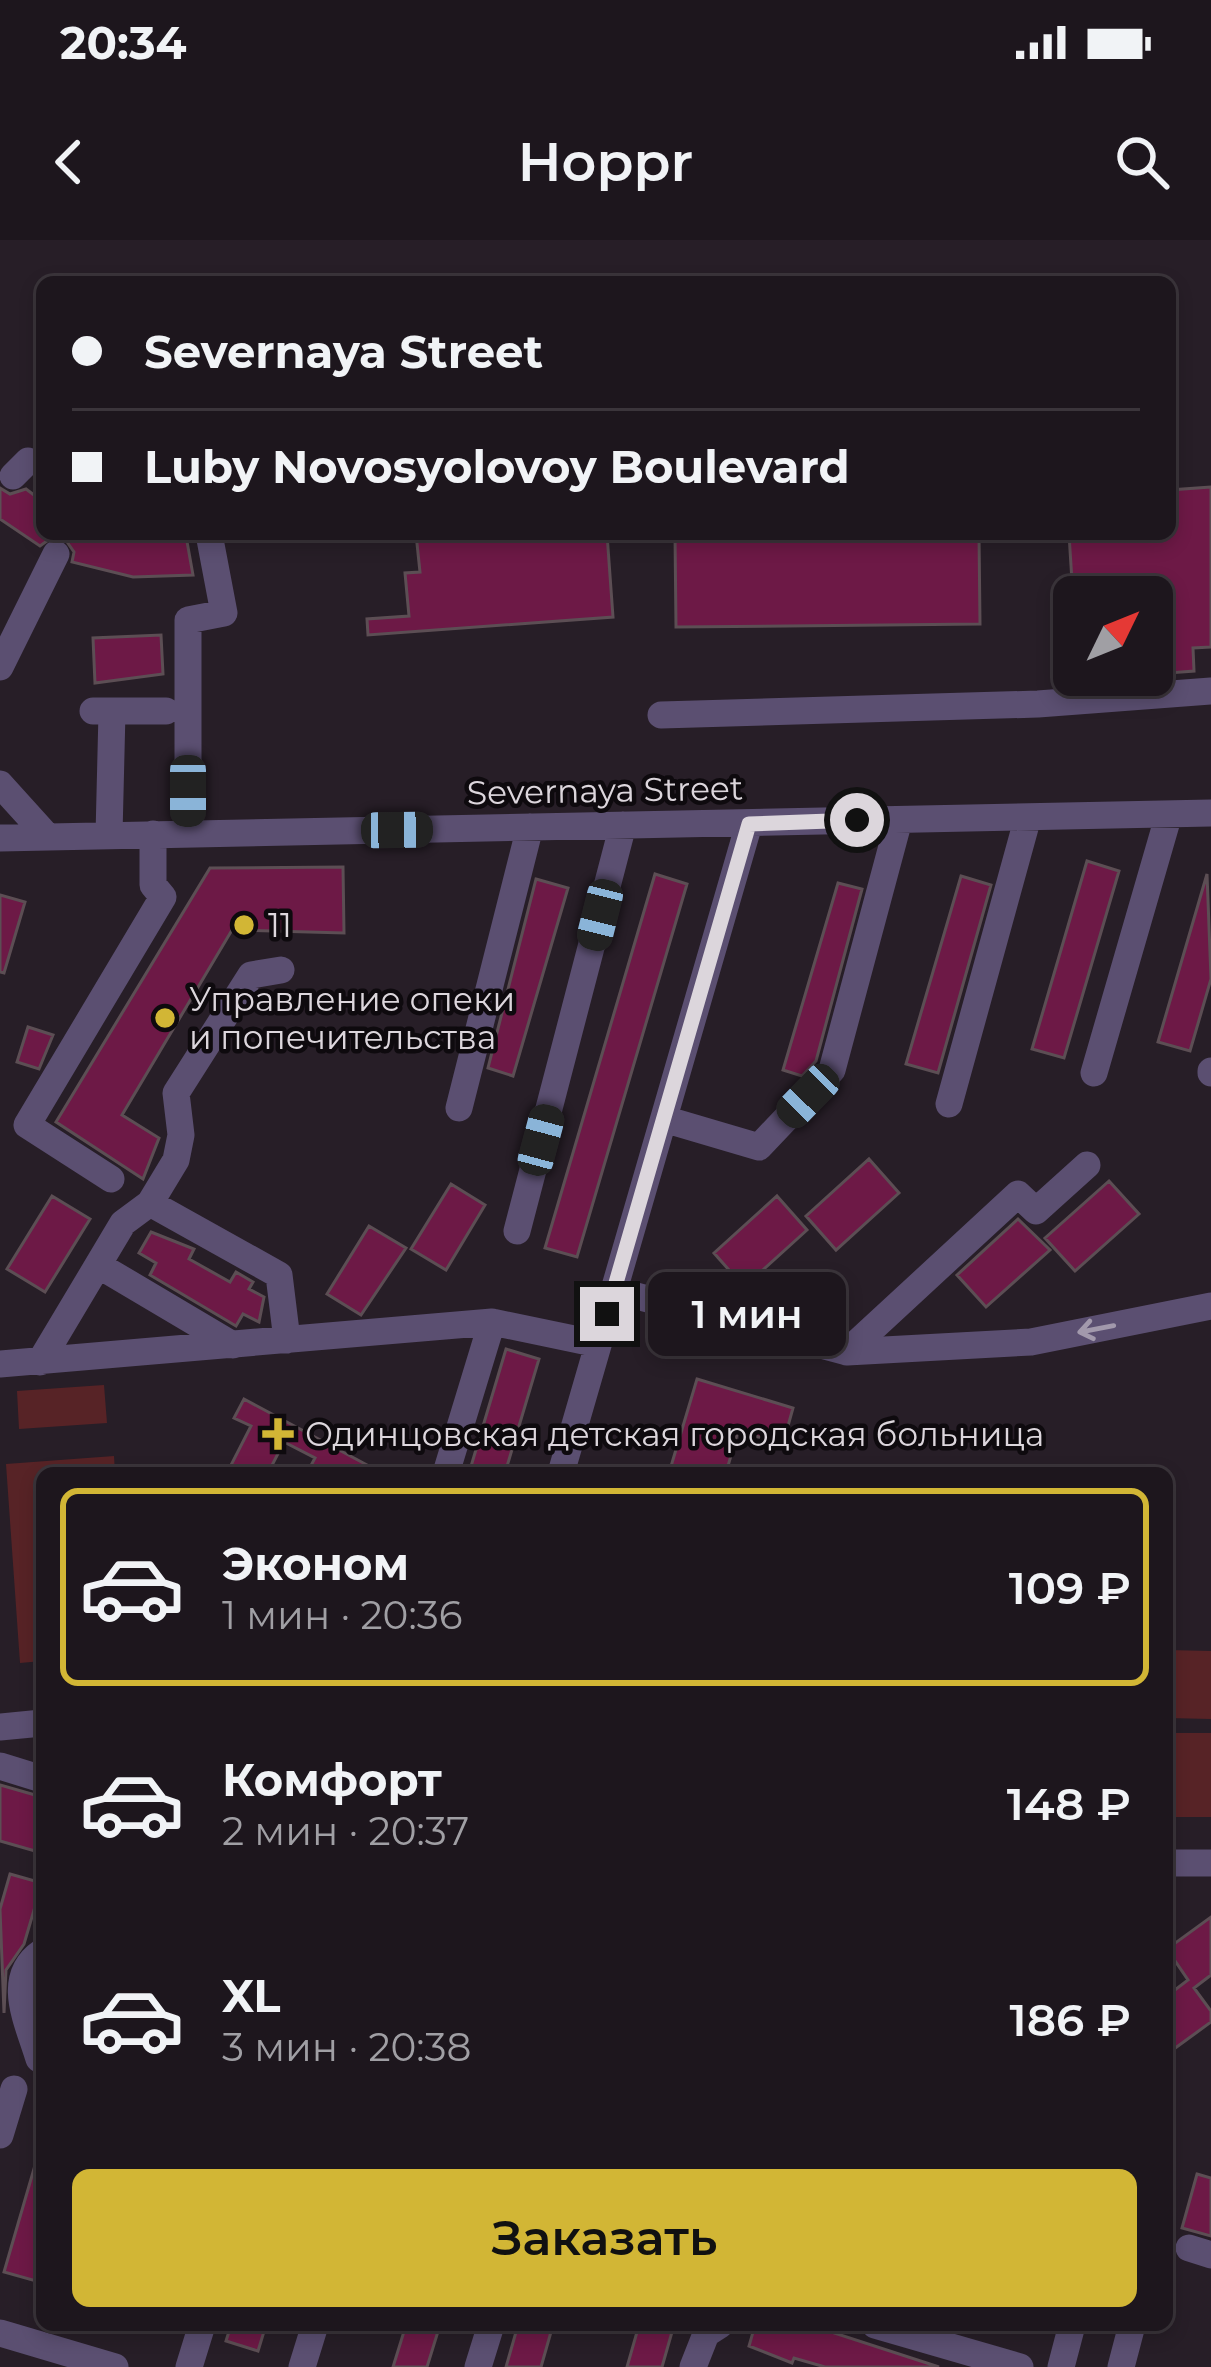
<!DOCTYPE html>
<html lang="ru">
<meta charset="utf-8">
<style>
body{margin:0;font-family:Montserrat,sans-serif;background:#2a232a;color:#f1f3f6;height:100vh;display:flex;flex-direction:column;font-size:45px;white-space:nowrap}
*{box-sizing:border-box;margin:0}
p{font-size:39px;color:#a09fa4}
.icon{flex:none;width:66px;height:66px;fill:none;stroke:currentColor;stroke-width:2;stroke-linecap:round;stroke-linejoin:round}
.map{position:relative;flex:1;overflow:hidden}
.details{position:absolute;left:36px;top:1227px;width:1137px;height:864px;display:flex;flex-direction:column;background:#1d161d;border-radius:18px;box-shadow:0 6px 18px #0003,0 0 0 3px #3b353b}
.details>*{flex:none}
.guide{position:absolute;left:36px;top:36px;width:1140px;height:264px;border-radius:18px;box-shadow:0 6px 18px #0003,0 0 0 3px #3b353b;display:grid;align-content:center;height:264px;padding:0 36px;background:#1d161d}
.needle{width:78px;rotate:47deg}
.buttons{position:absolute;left:1053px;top:336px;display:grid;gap:24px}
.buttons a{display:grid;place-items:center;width:120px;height:120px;border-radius:18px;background:#1d161d;box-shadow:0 6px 18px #0003,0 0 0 3px #3b353b;font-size:60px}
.end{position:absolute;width:54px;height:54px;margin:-27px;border:15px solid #dcd6dc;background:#111;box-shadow:0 0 0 6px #111}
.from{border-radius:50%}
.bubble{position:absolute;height:84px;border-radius:18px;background:#1d161d;box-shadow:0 6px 18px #0003,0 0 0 3px #3b353b;font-size:39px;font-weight:600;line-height:84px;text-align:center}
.car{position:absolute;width:36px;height:72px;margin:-36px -18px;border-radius:15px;box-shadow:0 0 9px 3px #0007;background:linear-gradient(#222 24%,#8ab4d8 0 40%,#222 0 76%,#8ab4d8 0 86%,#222 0)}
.guide b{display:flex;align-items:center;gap:42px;height:114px;font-size:45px}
.guide b+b{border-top:3px solid #3b353b}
.guide i{width:30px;height:30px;background:#f1f3f6}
ul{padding:21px 0 0;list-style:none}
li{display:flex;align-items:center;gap:36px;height:198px;margin:0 24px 18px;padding:0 12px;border:6px solid transparent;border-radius:18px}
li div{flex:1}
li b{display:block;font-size:45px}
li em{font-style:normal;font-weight:600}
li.current{border-color:#d2b635}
li>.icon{width:108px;height:108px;stroke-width:1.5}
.button{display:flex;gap:24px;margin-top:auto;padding:24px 36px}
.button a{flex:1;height:138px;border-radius:18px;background:#d2b635;color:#111;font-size:48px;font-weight:600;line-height:138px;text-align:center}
.status{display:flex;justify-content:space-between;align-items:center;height:84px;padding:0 60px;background:#1d161d;direction:ltr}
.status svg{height:33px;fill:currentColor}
header{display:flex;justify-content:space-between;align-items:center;height:156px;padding:0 36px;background:#1d161d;font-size:54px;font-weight:600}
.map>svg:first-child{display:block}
</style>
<div class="status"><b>20:34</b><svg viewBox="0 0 49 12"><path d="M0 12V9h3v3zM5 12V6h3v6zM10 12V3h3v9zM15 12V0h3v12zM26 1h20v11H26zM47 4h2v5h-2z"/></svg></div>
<header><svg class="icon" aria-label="back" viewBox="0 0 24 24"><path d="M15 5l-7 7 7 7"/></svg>Hoppr<svg class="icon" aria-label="search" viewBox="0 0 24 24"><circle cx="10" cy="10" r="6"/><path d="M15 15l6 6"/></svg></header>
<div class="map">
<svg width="1211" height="2127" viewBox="0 0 1211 2127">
<rect width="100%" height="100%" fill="#271e27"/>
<!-- green -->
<path fill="#572326" d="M104,1145L107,1183L19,1189L17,1151Z
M114,1216L115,1233H42V1421L20,1423L6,1224Z
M1167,1410L1211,1411V1479L1167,1478Z
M1167,1493H1211V1577H1167Z"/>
<!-- building -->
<path fill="#6d1946" stroke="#5c4e54" stroke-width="3" d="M1211,247V407L1193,408L1194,431L1169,433L1164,357H1073L1069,294H1170V250Z
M0,248L10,254L26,249L42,261V294L153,300L186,296L193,335L133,337L72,322L74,312L65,299L54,296L40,306L0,279Z
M416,294H607L613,377L368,395L367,379L409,376L405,333L420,332Z
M675,294H979L980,384L676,387Z
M161,395L163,434L95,443L93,398Z
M1087,621L1119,631L1064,818L1032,809Z
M343,627L344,693L232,690L122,875L159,898L143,939L56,882L210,628Z
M655,634L687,644L577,1017L545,1008Z
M1207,634L1211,739L1190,811L1158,802Z
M961,636L991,645L938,833L906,824Z
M536,639L568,648L513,836L488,828Z
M838,643L862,649L816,821L802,836L783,830Z
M0,655L25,662L4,733L0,732Z
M28,787L53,795L39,829L17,822Z
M869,919L899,953L836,1010L806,976Z
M1109,941L1139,974L1075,1031L1045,998Z
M451,944L485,965L446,1030L411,1009Z
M52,956L90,979L45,1052L7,1029Z
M777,956L807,990L744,1047L714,1013Z
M1018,979L1050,1010L986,1067L957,1035Z
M369,986L406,1008L361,1075L327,1054Z
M151,992L194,1009L189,1019L230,1042L236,1032L253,1042L249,1049L264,1057L259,1082L243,1074L236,1086L150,1035L156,1023L139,1013Z
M506,1109L539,1119L505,1233H469Z
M697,1139L793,1168L783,1204L738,1191L726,1233H669Z
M244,1159L382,1233H307L315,1218L284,1202L268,1233H227L251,1186L234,1178Z
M0,1545L42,1557V1613L0,1601Z
M10,1634L42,1643L24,1704L6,1730L4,1773L0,1669Z
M1211,1677V1735L1194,1748L1211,1771V1782L1167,1814V1756L1188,1740L1167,1709Z
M38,1915L42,2020L36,2041L4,2032Z
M1197,1934L1211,1938V1996L1182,1988Z
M231,2085H266L258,2111L226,2101Z
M406,2085H440L427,2127H393Z
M518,2085H553L541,2127H506Z
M639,2085H674L662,2127H627Z
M755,2085L799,2089L810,2085L939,2127H825L794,2118L792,2123L749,2106Z"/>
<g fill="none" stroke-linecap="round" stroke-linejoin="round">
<!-- minor -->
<path stroke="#5b4f71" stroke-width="27" d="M13,236L28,221
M0,427L56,314
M93,471H166
M661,475L1038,464L1211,451
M0,544L47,596
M188,594V380L224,373L209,294
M109,595L112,472
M0,598L1211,573
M1094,833L1169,574
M1211,833V831
M949,864L1028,577
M459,868L530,587
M664,879L759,907L832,830L899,580
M111,939L27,885L163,657L153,645V594
M150,963L176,920L181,895L176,853L251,735L281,730
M517,991L623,585
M98,1025L233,1105
M614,1050L847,1112L1031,1102L1211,1066
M847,1112L1018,954L1036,971L1087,925
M40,1122L123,983L150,963L279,1035L287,1100
M0,1124L492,1082L598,1104
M446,1233L492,1082
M561,1233L749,584
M0,1487L42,1483
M0,1526L42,1539
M1167,1623H1211
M39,1819C28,1782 4,1738 42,1712
M0,1895L14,1849
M1189,2008L1211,2015
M875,2085L1020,2127
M0,2093L115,2127
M189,2127L202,2085
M302,2127L315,2085
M478,2127L491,2085
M693,2127L706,2094L720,2085
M1061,2127L1072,2085
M1121,2127L1132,2085"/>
</g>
<!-- one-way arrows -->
<defs><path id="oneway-shaft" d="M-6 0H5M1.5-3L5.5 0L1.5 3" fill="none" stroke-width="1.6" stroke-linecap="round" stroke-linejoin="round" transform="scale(3)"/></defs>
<use stroke="#a299ac" href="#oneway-shaft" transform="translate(1096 1089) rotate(169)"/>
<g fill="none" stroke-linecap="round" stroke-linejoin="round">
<!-- route -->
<path stroke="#dcd6dc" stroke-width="15" d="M607,1074L749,584L857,580"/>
</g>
<!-- markers -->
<g fill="#d2b635" stroke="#0e0a0e" stroke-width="4.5">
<circle cx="244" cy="685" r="12"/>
<circle cx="165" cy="778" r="12"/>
<path d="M272 1176h12v12h12v12h-12v12h-12v-12h-12v-12h12z"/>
</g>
<g text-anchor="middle" stroke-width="9" stroke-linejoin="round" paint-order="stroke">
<!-- street labels -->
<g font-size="33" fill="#dcd6dc" stroke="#0e0a0e">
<text transform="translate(605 550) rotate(-1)" y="12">Severnaya Street</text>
</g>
<!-- poi labels -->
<g font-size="33" fill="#dcd6dc" stroke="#0e0a0e" text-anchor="start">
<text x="268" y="697">11</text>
<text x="189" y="771">Управление опеки<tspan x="189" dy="38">и попечительства</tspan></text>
<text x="305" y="1206">Одинцовская детская городская больница</text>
</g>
</g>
</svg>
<div class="buttons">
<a><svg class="needle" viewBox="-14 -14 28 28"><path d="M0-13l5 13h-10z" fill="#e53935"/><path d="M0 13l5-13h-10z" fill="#a09fa4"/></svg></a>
</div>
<i class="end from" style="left:857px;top:580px"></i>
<i class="end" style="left:607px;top:1074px"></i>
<div class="bubble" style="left:648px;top:1032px;width:198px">1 мин</div>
<i class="car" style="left:188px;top:551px;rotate:180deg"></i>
<i class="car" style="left:397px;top:590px;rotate:89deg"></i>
<i class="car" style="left:600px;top:675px;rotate:194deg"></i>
<i class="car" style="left:808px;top:856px;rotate:224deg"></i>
<i class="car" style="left:541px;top:900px;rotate:15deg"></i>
<div class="guide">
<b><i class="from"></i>Severnaya Street</b>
<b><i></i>Luby Novosyolovoy Boulevard</b>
</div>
<section class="details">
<ul>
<li class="current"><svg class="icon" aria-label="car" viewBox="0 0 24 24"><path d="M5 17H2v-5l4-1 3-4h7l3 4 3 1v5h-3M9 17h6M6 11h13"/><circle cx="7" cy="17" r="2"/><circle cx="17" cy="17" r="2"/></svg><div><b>Эконом</b><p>1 мин · 20:36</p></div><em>109 ₽</em></li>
<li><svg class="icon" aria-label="car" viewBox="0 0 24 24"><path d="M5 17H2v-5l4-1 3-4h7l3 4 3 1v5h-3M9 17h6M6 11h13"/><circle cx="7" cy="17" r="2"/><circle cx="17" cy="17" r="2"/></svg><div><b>Комфорт</b><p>2 мин · 20:37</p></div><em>148 ₽</em></li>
<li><svg class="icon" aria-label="car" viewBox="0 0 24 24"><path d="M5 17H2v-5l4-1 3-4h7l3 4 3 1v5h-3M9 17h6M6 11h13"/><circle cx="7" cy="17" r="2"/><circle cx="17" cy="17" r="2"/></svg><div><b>XL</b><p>3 мин · 20:38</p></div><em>186 ₽</em></li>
</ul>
<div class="button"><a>Заказать</a></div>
</section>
</div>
